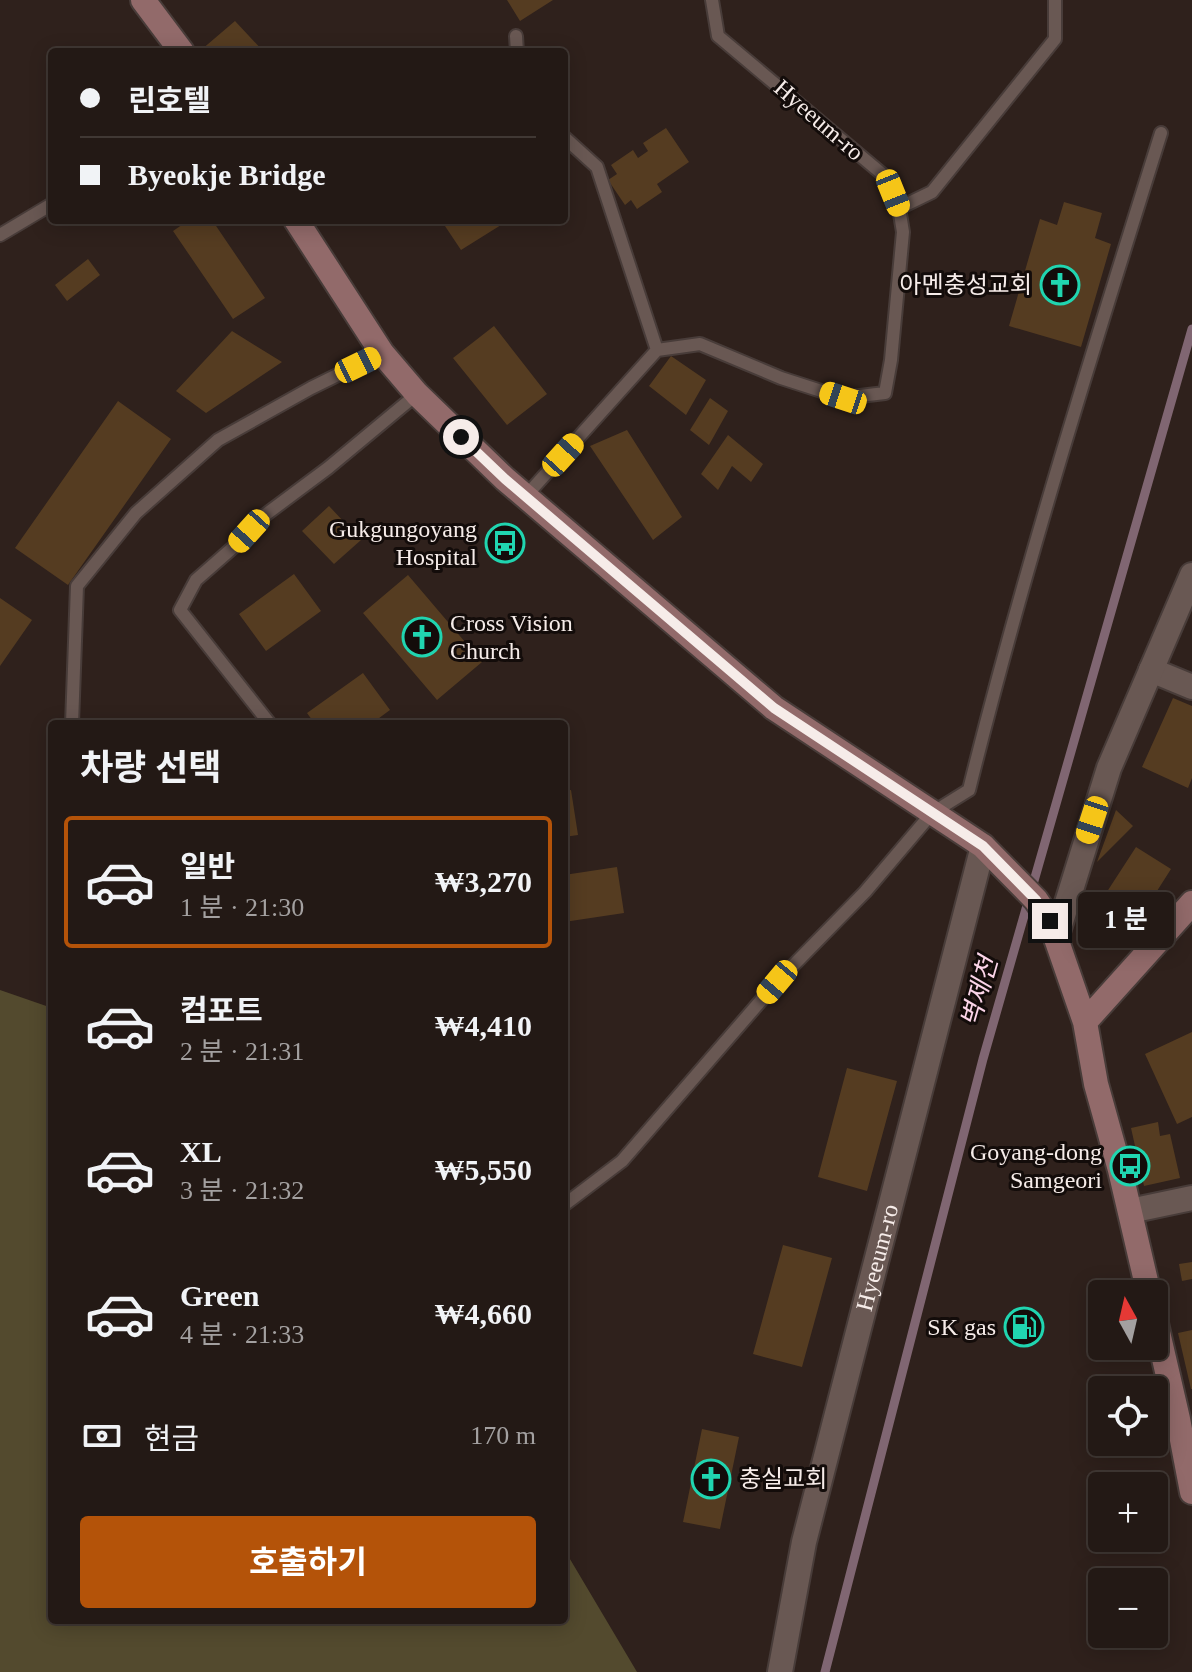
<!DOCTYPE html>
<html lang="ko">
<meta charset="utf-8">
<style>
body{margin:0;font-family:"Times New Roman","Noto Sans KR",serif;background:#2f2622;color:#f1f3f6;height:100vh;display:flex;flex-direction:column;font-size:30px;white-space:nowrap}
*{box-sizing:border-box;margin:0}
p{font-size:26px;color:#a3a0a0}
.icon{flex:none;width:44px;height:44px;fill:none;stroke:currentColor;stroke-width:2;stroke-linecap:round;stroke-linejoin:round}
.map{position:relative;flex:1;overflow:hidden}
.side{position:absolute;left:48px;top:720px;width:520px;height:904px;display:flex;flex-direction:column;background:#231915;border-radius:8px;box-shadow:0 4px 20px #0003,0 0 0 2px #403834}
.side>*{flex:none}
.guide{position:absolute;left:48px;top:48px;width:520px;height:176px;border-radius:8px;box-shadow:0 4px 20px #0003,0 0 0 2px #403834;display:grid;align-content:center;height:176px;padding:0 32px;background:#231915}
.needle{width:52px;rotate:352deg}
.tools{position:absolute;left:1088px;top:1280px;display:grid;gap:16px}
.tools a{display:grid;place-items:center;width:80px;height:80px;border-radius:8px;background:#231915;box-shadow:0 4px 20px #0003,0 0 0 2px #403834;font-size:40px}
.end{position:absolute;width:36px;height:36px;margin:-18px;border:10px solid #f6ece9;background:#111;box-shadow:0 0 0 4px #111}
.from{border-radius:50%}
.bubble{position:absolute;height:56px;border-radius:8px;background:#231915;box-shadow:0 4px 20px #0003,0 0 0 2px #403834;font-size:26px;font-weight:700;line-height:56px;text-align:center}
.car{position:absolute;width:24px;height:48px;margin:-24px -12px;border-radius:10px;box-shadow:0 0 6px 2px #0007;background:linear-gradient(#f5c518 24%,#345 0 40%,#f5c518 0 76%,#345 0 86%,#f5c518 0)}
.guide b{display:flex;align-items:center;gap:28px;height:76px;font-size:30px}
.guide b+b{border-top:2px solid #403834}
.guide i{width:20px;height:20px;background:#f1f3f6}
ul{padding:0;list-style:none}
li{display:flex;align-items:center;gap:24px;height:132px;margin:0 16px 12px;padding:0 16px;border:4px solid transparent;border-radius:8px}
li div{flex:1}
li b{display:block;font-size:30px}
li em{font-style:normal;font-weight:700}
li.current{border-color:#b45309}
li>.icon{width:72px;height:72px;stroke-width:1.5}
h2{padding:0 32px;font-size:36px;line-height:96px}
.pay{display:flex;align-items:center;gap:20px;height:88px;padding:0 32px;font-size:30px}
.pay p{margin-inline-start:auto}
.action{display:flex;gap:16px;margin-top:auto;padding:16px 32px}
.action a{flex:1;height:92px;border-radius:8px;background:#b45309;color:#fff;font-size:32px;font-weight:700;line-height:92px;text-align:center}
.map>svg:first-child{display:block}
</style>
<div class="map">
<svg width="1192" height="1672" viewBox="0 0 1192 1672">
<rect width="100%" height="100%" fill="#2f211c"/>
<!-- green -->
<path fill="#534a2e" d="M0,990L52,1008V1620H564V1549L637,1672H0Z"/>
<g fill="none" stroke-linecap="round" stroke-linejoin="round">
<!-- stream -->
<path stroke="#806672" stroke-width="9" d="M825,1672L983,1059L1192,329"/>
</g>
<!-- building -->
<path fill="#553c21" d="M507,0H553L520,21Z
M235,21L264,52H203L201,50Z
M666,128L689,162L657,184L662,192L637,209L631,200L625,205L608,180L617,174L611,165L633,150L638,158L648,151L643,143Z
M1064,202L1102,213L1095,238L1111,244L1081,347L1009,326L1040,219L1057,225Z
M189,220H212L265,298L233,319L173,231Z
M441,220H509L461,250Z
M88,259L100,275L67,301L55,285Z
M494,326L547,394L507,425L453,358Z
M232,331L282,362L206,413L176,391Z
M671,356L706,380L686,415L649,386Z
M710,398L728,411L709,445L690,430Z
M118,401L171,439L68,585L15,548Z
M627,430L682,517L653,540L590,446Z
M728,435L763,464L751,482L732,466L718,490L701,474Z
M329,506L361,540L334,564L302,531Z
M294,574L321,611L266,651L239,614Z
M408,575L482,662L437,700L363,613Z
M0,598L32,620L0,666Z
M363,673L390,710L371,724H315L307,713Z
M1173,698L1192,706V778L1188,788L1142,767Z
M571,790L578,835L564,837V791Z
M1116,810L1133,826L1097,862Z
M1136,847L1171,869L1136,924L1101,901Z
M617,867L624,913L564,922V875Z
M1192,1032V1117L1177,1124L1145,1054Z
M847,1068L897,1081L867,1191L818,1177Z
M1158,1122L1160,1136L1170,1134L1180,1178L1144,1186L1131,1128Z
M783,1245L832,1258L802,1367L753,1354Z
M1192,1262V1279L1182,1281L1179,1264Z
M1192,1330V1389H1191L1178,1333Z
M702,1429L739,1437L720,1529L683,1522Z"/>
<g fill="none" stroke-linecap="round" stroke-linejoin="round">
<defs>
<path id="lane" d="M516,36L517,52
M564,137L597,167L657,350
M899,208L932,192L1055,39V0
M0,235L52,204
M525,497L657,350L700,344L781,378L843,398L885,393L891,360L903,232L899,208L887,178L718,36L712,0
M72,724L77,586L136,513L218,440L311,388L382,353
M270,724L180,610L196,580L237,544L261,518L328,468L417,394
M564,1205L622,1161L777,982L865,892L932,813L969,790C1024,568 1093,350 1161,133"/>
<g id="street">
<path d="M1151,670L1192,687"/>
<path d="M1056,938L1109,768L1192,575"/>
<path d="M1130,1211L1192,1198"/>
<path id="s1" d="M780,1672L804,1542L983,846"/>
</g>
<path id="secondary" d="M143,0L182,52
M296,220L382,353L417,394L505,479L774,708L983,846L1036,900L1050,921L1085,1022L1096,1084L1120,1170L1149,1294
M1085,1022L1192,903
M1154,1315L1178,1419L1192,1492"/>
</defs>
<!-- lane casing -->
<use href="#lane" stroke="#483c39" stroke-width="16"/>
<!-- street casing -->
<use href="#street" stroke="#483c39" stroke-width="28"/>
<!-- secondary casing -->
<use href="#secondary" stroke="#483c39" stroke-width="28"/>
<!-- lane -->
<use href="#lane" stroke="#695853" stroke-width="12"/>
<!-- street -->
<use href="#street" stroke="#695853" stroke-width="24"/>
<!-- secondary -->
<use href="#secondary" stroke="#926a6a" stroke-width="24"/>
</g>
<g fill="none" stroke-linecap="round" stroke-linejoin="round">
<!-- route -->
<path stroke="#f6ece9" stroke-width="10" d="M461,437L505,479L774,708L983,846L1036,900L1050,921"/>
</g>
<!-- icons -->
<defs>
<symbol id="church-ring" viewBox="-11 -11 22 22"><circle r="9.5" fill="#130c0a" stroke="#20d5b0" stroke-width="1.5"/><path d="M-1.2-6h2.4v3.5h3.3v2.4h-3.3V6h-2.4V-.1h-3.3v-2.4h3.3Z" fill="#20d5b0"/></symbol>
<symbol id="bus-ring" viewBox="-11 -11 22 22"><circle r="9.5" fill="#130c0a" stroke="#20d5b0" stroke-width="1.5"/><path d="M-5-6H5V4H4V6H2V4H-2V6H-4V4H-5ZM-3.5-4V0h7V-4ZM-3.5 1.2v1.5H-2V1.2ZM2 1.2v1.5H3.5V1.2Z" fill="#20d5b0"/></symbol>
<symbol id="fuel-ring" viewBox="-11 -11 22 22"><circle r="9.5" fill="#130c0a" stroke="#20d5b0" stroke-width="1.5"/><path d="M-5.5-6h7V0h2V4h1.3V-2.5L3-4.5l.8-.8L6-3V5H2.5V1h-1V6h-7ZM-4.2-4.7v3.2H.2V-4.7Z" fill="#20d5b0"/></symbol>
</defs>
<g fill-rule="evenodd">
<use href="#church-ring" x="1038" y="263" width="44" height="44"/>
<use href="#bus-ring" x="483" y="521" width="44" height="44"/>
<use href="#church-ring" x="400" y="615" width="44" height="44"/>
<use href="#bus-ring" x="1108" y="1144" width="44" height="44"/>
<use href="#fuel-ring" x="1002" y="1305" width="44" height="44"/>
<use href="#church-ring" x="689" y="1457" width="44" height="44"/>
</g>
<g text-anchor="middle" stroke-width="6" stroke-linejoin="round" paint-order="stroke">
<!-- street labels -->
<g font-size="24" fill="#f6ece9" stroke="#130c0a">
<text transform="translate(819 120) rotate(41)" y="8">Hyeeum-ro</text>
<text dy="8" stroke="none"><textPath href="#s1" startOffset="426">Hyeeum-ro</textPath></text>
</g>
<!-- poi labels -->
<g font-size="24" fill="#f6ece9" stroke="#130c0a" text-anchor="end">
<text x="1032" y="293">아멘충성교회</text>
<text x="477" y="537">Gukgungoyang<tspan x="477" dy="28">Hospital</tspan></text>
<text x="450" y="631" text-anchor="start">Cross Vision<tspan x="450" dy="28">Church</tspan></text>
<text x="1102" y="1160">Goyang-dong<tspan x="1102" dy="28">Samgeori</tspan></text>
<text x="996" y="1335">SK gas</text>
<text x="739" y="1487" text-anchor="start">충실교회</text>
</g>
<!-- water labels -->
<g font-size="26" font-style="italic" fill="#fcd5e9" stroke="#130c0a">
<text transform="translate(979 992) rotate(-74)" y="9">벽제천</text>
</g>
</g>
</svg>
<div class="tools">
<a><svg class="needle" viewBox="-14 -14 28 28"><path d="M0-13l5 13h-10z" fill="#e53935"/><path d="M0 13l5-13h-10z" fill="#a3a0a0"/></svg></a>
<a><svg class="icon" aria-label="locate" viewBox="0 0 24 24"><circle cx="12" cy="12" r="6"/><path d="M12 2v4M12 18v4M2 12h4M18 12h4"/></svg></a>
<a>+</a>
<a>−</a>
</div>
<i class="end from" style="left:461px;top:437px"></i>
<i class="end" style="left:1050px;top:921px"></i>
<div class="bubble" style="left:1078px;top:892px;width:96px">1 분</div>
<i class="car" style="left:893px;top:193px;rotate:158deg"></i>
<i class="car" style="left:358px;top:365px;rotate:64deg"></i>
<i class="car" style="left:843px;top:398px;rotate:288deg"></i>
<i class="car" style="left:563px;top:455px;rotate:42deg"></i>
<i class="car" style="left:249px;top:531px;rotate:222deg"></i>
<i class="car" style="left:1092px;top:820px;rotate:198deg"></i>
<i class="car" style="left:777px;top:982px;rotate:220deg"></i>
<div class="guide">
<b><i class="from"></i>린호텔</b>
<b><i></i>Byeokje Bridge</b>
</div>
<section class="side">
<h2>차량 선택</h2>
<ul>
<li class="current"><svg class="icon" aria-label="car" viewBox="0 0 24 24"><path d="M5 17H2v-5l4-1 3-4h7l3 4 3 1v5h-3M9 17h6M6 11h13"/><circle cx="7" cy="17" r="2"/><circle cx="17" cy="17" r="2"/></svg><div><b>일반</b><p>1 분 · 21:30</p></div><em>₩3,270</em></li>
<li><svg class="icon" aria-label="car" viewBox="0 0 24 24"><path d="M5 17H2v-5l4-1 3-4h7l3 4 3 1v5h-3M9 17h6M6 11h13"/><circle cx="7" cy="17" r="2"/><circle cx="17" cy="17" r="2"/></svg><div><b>컴포트</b><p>2 분 · 21:31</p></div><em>₩4,410</em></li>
<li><svg class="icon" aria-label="car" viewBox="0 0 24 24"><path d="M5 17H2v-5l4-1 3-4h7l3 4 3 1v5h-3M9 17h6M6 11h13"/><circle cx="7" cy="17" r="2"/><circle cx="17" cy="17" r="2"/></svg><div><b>XL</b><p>3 분 · 21:32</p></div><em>₩5,550</em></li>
<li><svg class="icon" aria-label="car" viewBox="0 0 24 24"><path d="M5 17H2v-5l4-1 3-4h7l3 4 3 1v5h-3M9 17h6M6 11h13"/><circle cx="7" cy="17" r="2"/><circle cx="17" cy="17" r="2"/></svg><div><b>Green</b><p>4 분 · 21:33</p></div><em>₩4,660</em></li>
</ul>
<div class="pay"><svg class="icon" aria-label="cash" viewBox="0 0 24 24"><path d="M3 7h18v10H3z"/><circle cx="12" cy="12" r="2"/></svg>현금<p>170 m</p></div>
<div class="action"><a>호출하기</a></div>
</section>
</div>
